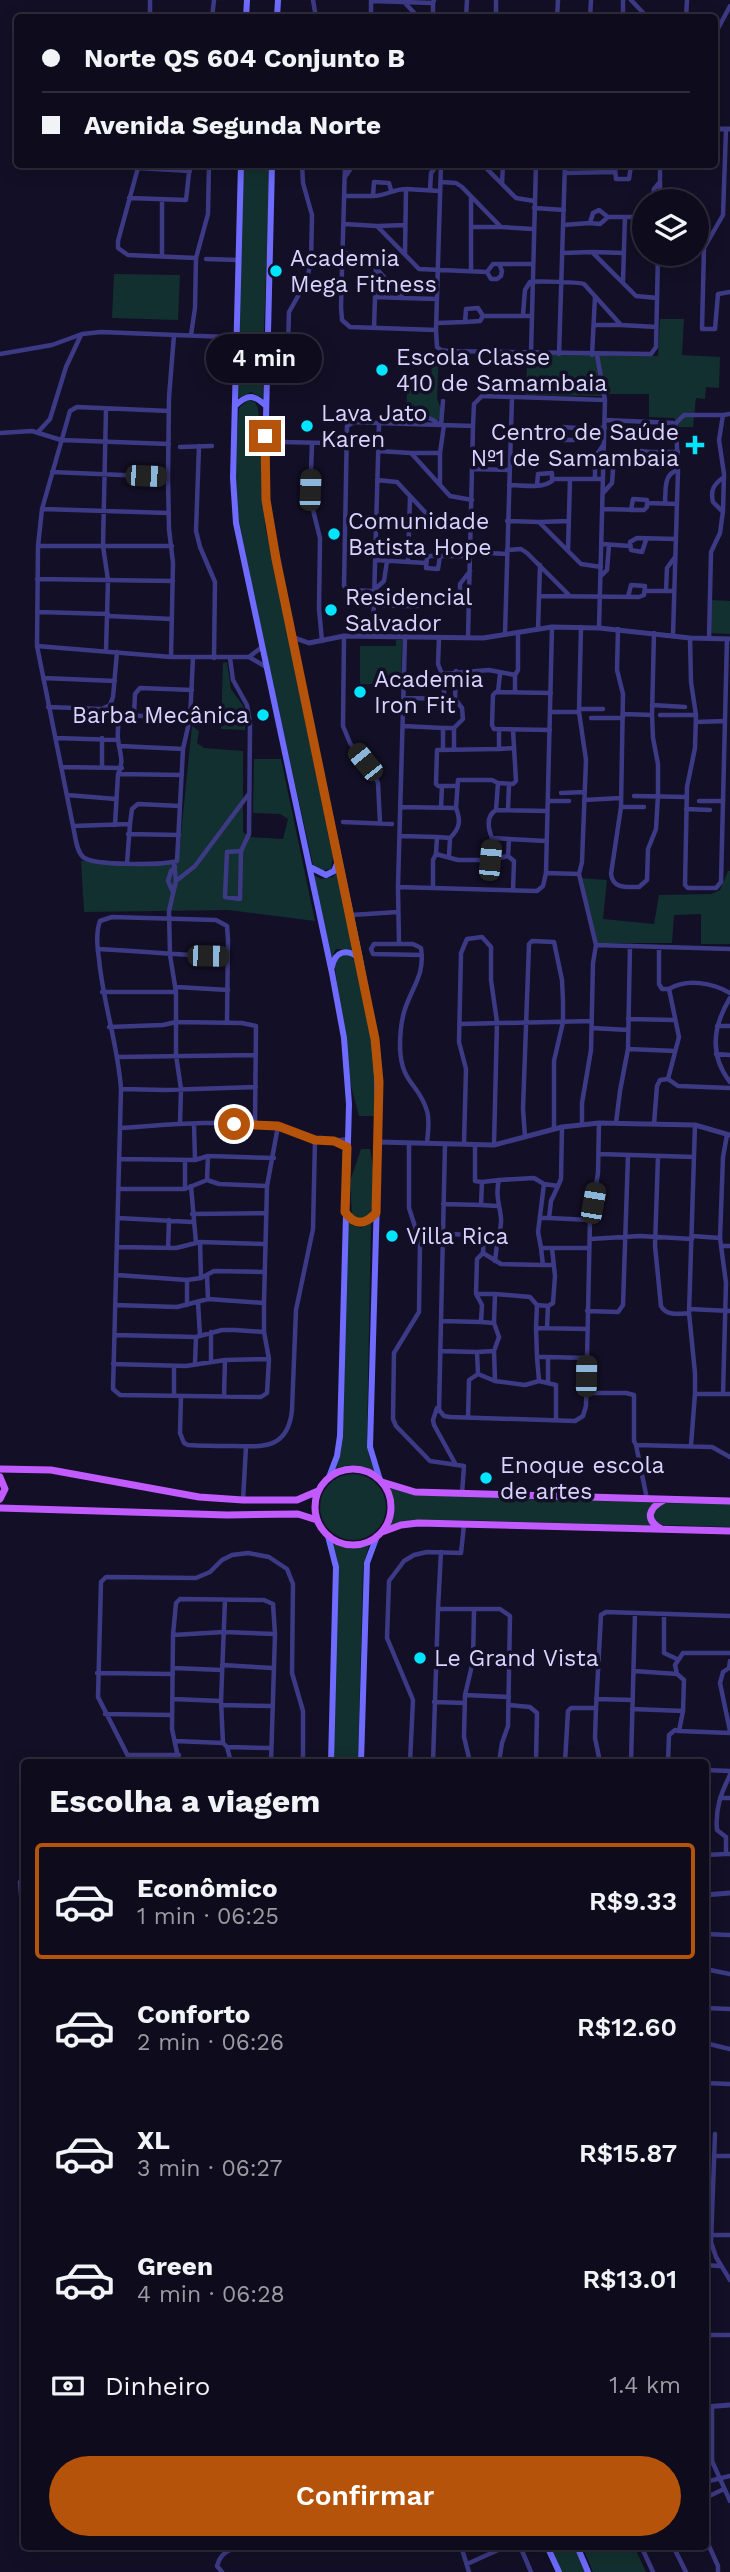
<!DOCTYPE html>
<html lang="pt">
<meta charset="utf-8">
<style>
body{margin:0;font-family:"Work Sans",sans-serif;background:#171425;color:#f1f3f6;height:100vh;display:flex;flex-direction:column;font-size:26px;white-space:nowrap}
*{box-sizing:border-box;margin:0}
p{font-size:23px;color:#9b9ba3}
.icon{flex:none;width:38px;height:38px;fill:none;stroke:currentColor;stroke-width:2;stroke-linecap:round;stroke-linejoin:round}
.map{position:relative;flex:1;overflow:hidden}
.side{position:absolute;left:21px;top:1759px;width:688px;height:791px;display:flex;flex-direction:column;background:#0e0b1c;border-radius:7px;box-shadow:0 4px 18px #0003,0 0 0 2px #2e2b3b}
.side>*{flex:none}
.banner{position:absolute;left:14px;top:14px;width:704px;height:154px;border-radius:7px;box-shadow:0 4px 18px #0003,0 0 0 2px #2e2b3b;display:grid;align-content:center;height:154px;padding:0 28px;background:#0e0b1c}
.buttons{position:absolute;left:632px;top:189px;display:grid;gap:14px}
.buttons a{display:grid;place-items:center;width:77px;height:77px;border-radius:50%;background:#0e0b1c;box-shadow:0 4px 18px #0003,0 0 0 2px #2e2b3b;font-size:35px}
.end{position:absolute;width:32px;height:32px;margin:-16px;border:9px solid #b45309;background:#fff;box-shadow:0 0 0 4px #fff}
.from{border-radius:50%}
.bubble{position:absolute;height:49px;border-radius:24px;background:#0e0b1c;box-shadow:0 4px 18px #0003,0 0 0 2px #2e2b3b;font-size:23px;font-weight:600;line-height:49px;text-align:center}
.car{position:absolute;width:21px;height:42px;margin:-21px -10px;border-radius:9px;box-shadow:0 0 5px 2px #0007;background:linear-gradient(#222 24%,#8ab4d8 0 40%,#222 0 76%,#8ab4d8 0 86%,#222 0)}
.banner b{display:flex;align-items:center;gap:24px;height:66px;font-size:26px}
.banner b+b{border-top:2px solid #2e2b3b}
.banner i{width:18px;height:18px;background:#f1f3f6}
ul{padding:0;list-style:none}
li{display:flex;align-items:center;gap:21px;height:116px;margin:0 14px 10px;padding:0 14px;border:4px solid transparent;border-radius:7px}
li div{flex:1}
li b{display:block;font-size:26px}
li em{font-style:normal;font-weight:600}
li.selected{border-color:#b45309}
li>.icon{width:63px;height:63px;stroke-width:1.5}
h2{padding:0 28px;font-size:32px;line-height:84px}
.pay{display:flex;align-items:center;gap:18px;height:77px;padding:0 28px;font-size:26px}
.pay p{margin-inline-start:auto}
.button{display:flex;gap:14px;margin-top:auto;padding:14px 28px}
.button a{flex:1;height:80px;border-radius:42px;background:#b45309;color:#fff;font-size:28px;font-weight:600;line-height:80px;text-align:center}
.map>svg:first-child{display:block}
</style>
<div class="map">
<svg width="730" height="2572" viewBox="0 0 730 2572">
<rect width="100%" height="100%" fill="#130f26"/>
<!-- green -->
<path fill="#12302f" d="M242,165H270L264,331L261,357L249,364L238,355Z
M114,274L180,275L178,320L112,318Z
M660,319H684L682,355L720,357L719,388L706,387L705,399L696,398L693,427H679L674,418L649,417V394H605L599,355L658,356Z
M432,352L439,353L437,399L441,409L439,420L406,421L407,390H431Z
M528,354L596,355L602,396L525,395Z
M238,363L249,370L263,366V398L251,392L238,398Z
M248,400L255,402L258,408L265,525L333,857L331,869L320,871L313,865L237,523L234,477L239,408Z
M711,600L730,601V634L709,633Z
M396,640H402L401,685L360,684V646H396Z
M227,662L231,689L246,710L245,730L221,729L223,663Z
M192,726L199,731L197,743L204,748L243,751V832L250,837L283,839L288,819L280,814L253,813L254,759H281L315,921L228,910L84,912L81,861L178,863Z
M338,870L357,954L349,950L336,949L332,958L313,875L321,879L333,877Z
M728,871H730V944H701V914L674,915L672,943H597L579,878L607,880L603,919L654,924L659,895L711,894L720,890Z
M348,954L356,961C367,1017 378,1058 374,1116H359L351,1086L335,968C337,959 339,956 348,954Z
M361,1149H370C374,1171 378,1196 369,1217L362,1221L352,1218L350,1181Z
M348,1220L352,1225L361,1228L371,1221L367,1438L369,1457L375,1472C360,1466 348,1462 333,1470L339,1458Z
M320 1507a33 33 0 1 1 66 0a33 33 0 1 1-66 0Z
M390,1487L416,1495L656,1502L651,1506L654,1526L463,1520L404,1522L388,1528L393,1511Z
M665,1503L730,1504V1527L662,1525L655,1521L653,1514L655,1508Z
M332,1543L351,1549L369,1545L363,1567L358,1762H333L338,1562Z
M549,2546H576L588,2572H560Z
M582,2546H634L646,2572H593Z"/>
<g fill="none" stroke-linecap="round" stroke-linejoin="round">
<!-- minor -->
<path stroke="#3d3a85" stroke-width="4.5" d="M313,0L316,18
M631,0L648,18
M371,1L433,3L434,0
M405,3L419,18
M150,18V0
M212,18L214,0
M371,18V1
M433,18V3
M466,18L467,0
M496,18V0
M557,18L558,0
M590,18L591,0
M623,18V0
M686,18L687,0
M714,36L730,6
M726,129L723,215L704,248L702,329H715L718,294L730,292
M139,164L118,241V248L128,255L196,258
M345,164L341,307L342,320L350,327L436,330L437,347L441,350L448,351L651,354L656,347L658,254
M482,164L516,198L534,201
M619,165L631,166L629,179H616L615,168Z
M631,166H660
M138,168L190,171
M565,173L615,172
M345,177L354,164
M441,182L456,183L462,187L501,227L533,229
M502,184L503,164
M391,190L389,183L374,182L373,196C386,196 393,189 406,189
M430,190L431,173L438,164
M344,196H373
M471,197V271
M129,198L186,200L190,164
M653,201L654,189L659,183
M660,201V164
M534,208L564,210
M599,210L608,217L600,224L590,223L593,213Z
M608,217H644
M344,224L377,226L419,269L487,272
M563,225L590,223
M378,226L405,225
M472,227H501
M593,252L624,253
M343,253L365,256L403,298L437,299
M405,253L406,189L440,191
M562,253L592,252L636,296L657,298
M162,256V200
M206,259L238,260
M500,266L502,271L501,276L497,279H491L487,272L493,264H533
M623,281L625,217
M375,297L402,298
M478,308L483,316L480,321L465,322L466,309Z
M523,315L525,290L530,282C538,281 579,282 584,284L621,325L656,327
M483,316H532
M437,323L465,322
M594,325H621
M374,328L376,267
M436,330L441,164
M174,335L169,397L168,477L169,529L173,563L171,657H249L268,668
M191,335L195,308L196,258L208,214L209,164
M288,346L289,312L306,282L311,262L312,215L303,183L302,164
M531,353L536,164
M0,354L52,345L82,334L101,332L227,337L236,343
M559,354L565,164
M592,355L595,297
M597,355L605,400
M106,409L103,546L108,580L106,651
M409,409C417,418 431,415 438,424
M169,411L77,407L70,411L42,509L38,546L37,646L73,826C75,834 76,851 83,857C93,866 163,865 177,861L183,749L190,718L193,658
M605,420L673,423L676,426L678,470L673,635
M379,423L354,422L347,426L344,586L350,590L373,591L384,581L387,561
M675,424L684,415H723
M441,425L443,401
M563,427L576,428L574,440H561L560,434Z
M576,428H605
M38,432L50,419L66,367L81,335
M0,433L32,431L61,440L169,444
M511,434H560
M282,442L326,443
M312,443L310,498L320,538L319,609L322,641
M199,446L196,531L200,547L215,582L214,658
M180,447L212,446
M378,451L411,453L450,496L472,500
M641,451L649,452L648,461L641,465L636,464L632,458L635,454Z
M649,452H678
M411,453H440
M604,457L632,458
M472,469L509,470
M52,472L168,477
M553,479H603
M595,479V457L604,444
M377,480L397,482L438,526L471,527
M440,483V453L444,425
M509,485C522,485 542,489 552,481V473L538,474L537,485
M604,492L612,483L614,457
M648,503L677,504
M665,503C666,490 663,474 678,470
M43,509L168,513
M602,509L642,510H644L647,507V500L633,499L631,510
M722,511L713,502C710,490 714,484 724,477
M507,521L539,522L581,564L601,567
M539,522L569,521
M409,526H437
M646,540L642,552L631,550L630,542L637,538L676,539
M602,544L630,546
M38,546H172
M507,550L521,549L527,553L568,594
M568,551L570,479
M470,552L507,554
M430,556H440L438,569L426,568L427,558Z
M440,556H470
M375,560L426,563
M408,562L410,497
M601,576L607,570L609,545
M37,579L173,581
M646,591H674
M666,591L667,568L675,557
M404,594L418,595V606H403Z
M539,596L639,597L644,595L645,586L631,585L628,597
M420,599L469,600
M460,600V584L470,571
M373,605L403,606
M38,612L108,614
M108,616L172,619
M538,629L540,565
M618,629L617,670L623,694L621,807L611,874C613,889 626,887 639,887L647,880L648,849L656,829L658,795V764L653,738L652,715L654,633
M505,634L512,397
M344,636L343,726L350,743L374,775L378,783L380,823
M373,636L379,423L473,426L474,404L482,396L605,400L599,628
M405,637L398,887L537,891L543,886L546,873L552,627
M439,638L438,664L444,679V698
M468,638L473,426
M690,638L691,682L696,715L695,748L687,787L685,885L688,888H716L721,882L727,639
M709,638L711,552L720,533L723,511L724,474L719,440L723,415L730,414
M37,646L171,657
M249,657L262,647
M230,658L233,680L247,705L250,723L249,834L241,851L227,852L225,897L240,899L241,851
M440,674L489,670L515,675L518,670V632
M43,678L115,681
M498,692L500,674
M515,692V675
M404,698L455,699L462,708L463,719L454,728
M455,699L456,671
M652,705L685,707
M48,707L102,709L110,705L113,697L117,652
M579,709H603
M550,712H579
M623,714L652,715
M134,715L135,694L140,688L192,690
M660,715H696
M591,718H623
M696,722L725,721
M403,726L443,728V750
M443,728H454V750
M550,730L494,729L492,725L493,695L496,692L551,693
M56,738L118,740
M120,746L183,749
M499,749L514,748
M102,766V738
M61,767L122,768
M118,774L182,775
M498,783L513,784L516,781L513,730
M456,786H438L436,784L437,750L499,749V729
M561,793L585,792
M67,795L116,799
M634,796L687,797
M584,800L621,798
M548,801H569
M699,801H723
M401,807L456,808C461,821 460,828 450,838L437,837
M441,807L442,786
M621,807H644
M456,808L458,780H492L498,783L496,810
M508,809L509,784
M686,809L710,810
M343,822L392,824
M130,824L132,809L138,804L180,806
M115,825L118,774C125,761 119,752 118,739C117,732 119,723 119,715L190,718
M73,826L130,824L127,863
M128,834L179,835
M400,836L437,837L436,854L433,860V888
M509,839L508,856L514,861L513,890
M546,841L492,838C488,828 486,816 496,810L547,811
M436,854L458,860H490L508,856
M449,856L450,838
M490,860L492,838
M174,863L176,881L169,911L170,955L176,992V1055L181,1089L180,1124
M546,873L579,874L582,862L586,760L579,712L581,627
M579,874L596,945L593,963L591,1050L582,1103V1123
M176,881L195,866L248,795
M398,887L399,944
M173,892L168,881L171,871L175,867
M351,915L398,912
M596,945L730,949
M98,949C141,951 184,956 227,956
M422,955L373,954L371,949L374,944H413L421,948C425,975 413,985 405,1009C401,1021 400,1035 400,1047C401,1084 419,1083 427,1111C430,1121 428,1133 427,1143
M176,987L228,990
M669,989C687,978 713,983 730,993
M102,992H176
M730,998C713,1026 709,1055 730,1082
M628,1019L675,1020
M227,1022L228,939L227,926L216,920L112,917L100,921C96,932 97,947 99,959C103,1003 118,1045 121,1089L113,1389L120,1395L261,1397L267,1393L269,1359L264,1332V1303L267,1186L278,1126
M460,1024L592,1021
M717,1026H730
M109,1027L163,1025L176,1022L242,1023L256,1026L255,1124
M592,1028L628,1030
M628,1049L675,1051
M716,1054L730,1055
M117,1057L256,1055
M668,1079L678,1086L730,1088
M121,1089L165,1090L256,1087
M616,1123L620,1091L628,1049L630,946
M194,1124L195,1160L208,1156L274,1158
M654,1124L657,1086L660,1080L668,1079L679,1037L669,989H662L659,984V947
M695,1125L689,1313L695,1373V1394H730
M120,1128C167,1125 216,1120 263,1125C296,1128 311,1145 348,1139
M525,1137L523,1109L529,944L532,941L554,942L562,980L563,1001V1022L554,1061V1129
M409,1143V1208L420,1242L419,1312L394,1353L393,1419L396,1426L430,1461L464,1466L462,1494
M445,1144L439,1410L444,1416L450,1417L575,1421L583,1416L586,1406L590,1220L598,1173L599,1123
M464,1144L466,1069L459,1042L461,953L467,939L482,937L491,947V980L497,1022L494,1145
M475,1144V1181L482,1182
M599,1154L694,1157
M658,1156L655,1246L661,1306C666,1316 679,1314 689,1313
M119,1159L195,1160
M185,1162V1188
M207,1180L208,1156
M499,1180L534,1178L544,1184
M191,1186L196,1243
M558,1186L561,1179L562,1127
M119,1189H185L207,1180L219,1184L267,1186
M443,1204L481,1205
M497,1206L481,1205L482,1182L499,1180C493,1203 507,1215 498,1236
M192,1214L266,1213
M118,1218L192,1222
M541,1218H549L551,1201L558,1186L544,1184L538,1232L541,1248
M549,1218L590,1220
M443,1234L484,1235
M692,1236L720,1238
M590,1239L640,1236L692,1239
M200,1242L201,1278
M721,1246H730
M118,1247L176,1248L200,1242L265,1244
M168,1248L169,1220
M552,1248H589
M495,1261L498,1236L484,1235L483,1253L501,1264L543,1265
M117,1275L187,1280L201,1278L214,1271L265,1272
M207,1275L208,1299
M476,1294L477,1259L483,1253
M495,1294L530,1297L537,1305
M198,1302L200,1336
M115,1305L177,1307L208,1299L264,1303
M187,1305V1280
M548,1306L553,1303L555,1276L552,1248H541L543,1265H553
M689,1309L730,1311
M587,1311L618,1312L623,1305L628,1155
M441,1321L481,1322
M494,1323L481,1322L482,1305L476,1294H495L494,1323L499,1337L494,1351
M536,1328L537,1357
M547,1328L548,1306L537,1305L536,1328L587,1329
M211,1332V1361
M115,1335L196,1337L222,1330H235L264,1332
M440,1351L477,1352
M494,1351L495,1381L478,1374L477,1352Z
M548,1357L586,1358
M195,1363L196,1337
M113,1364L186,1366L225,1360L269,1359
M495,1381L525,1385L539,1381
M548,1382V1357H537L539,1381L556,1385V1420
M586,1393H626L634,1395V1441L636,1445L712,1447L730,1457
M723,1394L726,1283L720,1238L723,1157L727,1135
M174,1396V1366
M181,1396L180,1433L184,1443L188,1445C203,1446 217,1446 232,1446C264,1447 288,1449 292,1410L296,1310L313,1229L315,1140
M224,1397L225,1360
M437,1408L433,1420L434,1425L456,1465
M468,1418L469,1380L478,1374
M636,1445L647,1499
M691,1445L695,1394
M243,1500L246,1447
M225,1600L221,1701L223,1743L227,1747L231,1762
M438,1609L441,1552
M474,1610L473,1661L465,1695L509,1697
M664,1614V1653L677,1659
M173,1635L224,1632L275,1634
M730,1661L729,1668L723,1672L720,1683L730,1731
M222,1665L273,1668
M173,1668L222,1670
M634,1671L677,1674L684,1680L683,1711L679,1731L675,1730L669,1735L668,1762
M97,1673L173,1674
M677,1674L675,1665L683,1653H730
M465,1695L464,1737L470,1762
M173,1699L221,1701
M596,1699L632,1700
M434,1702L465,1703
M221,1705L271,1706
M509,1705L530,1707L537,1713L536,1762
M596,1708L595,1738L600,1762
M632,1709L683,1711
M105,1714L172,1715
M679,1731L730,1733
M176,1741L223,1743
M227,1747L270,1748
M128,1755H179
M131,1762L98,1697L101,1582L106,1577L196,1578L210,1572L222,1560L232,1555L248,1553L269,1557L287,1569L293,1584L292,1673L303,1711V1762
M179,1762L172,1729L173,1635L176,1603L180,1599L264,1600L273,1604L275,1634L271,1762
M410,1762L413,1700L387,1638L389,1581L404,1561L414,1555L427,1552L461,1553L464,1525
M433,1762L438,1609H500L510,1616L508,1726L502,1743L499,1762
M565,1762L568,1711L571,1708H596L601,1615L606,1612L730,1616
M631,1762L635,1613
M705,1770L730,1771
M730,1775C721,1793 715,1809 717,1830L726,1837V1854H730
M720,1798H730
M705,1855L726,1854
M21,1895L20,1882L24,1879
M23,1900L24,1911
M705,1934L730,1935
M705,1969L730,1974
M705,2008L730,2009
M705,2043L730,2049
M705,2083L730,2084
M715,2134L711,2242L716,2257L730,2280
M714,2156H730
M711,2235H730
M705,2265L720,2266
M705,2335H730
M712,2407V2461L730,2501
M705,2482L730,2476
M705,2498L724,2489
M705,2537L718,2566V2572
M461,2546L469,2572
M520,2546L531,2572
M641,2546L653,2572
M673,2546L686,2572
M467,2564L507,2546
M222,2572L217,2566C222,2545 243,2547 261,2546"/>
<!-- tertiary -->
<path stroke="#3d3a85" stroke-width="5" d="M714,129H730
M292,637L309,643L344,636L483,638L552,627L599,628L690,638L730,639
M378,1142L494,1145L562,1127L599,1123L695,1125L730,1135
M705,1895L730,1893
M705,2407L730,2405"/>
<!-- secondary -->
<path stroke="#6f6bff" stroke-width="6" d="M246,18L247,0
M277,18L278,0
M241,164L233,478L236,523L332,973L344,1038L349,1104L340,1436L337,1456L329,1477
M272,164L265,460L266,500L276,559L360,959L376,1049L379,1128L370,1447L380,1480
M236,355L244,363L254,367L267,357
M235,406C247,394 254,394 266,406
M310,867L326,875L334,871L338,861
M332,967C335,951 347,948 359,958
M345,1212C355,1226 366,1225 376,1213
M328,1536L336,1567L331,1762
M361,1762L367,1563L377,1536
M547,2546L559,2572
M577,2546L588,2572"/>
<!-- primary -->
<path stroke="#c25bff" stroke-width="7" d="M0,1469L51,1470L199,1497L243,1500H297L318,1491
M315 1507a38 38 0 1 1 76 0a38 38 0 1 1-76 0Z
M0,1477L5,1489L0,1499
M382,1482L415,1492L730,1501
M0,1508L227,1515L298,1514L317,1520
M661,1529C644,1519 649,1508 664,1500
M382,1532L401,1525L418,1523L730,1531"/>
</g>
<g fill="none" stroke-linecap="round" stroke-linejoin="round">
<!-- route -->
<path stroke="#b45309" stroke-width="9" d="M234,1124L278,1126L315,1140L334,1141L347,1147L345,1212C355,1226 365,1225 376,1213L379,1082L375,1039L276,559L266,500L265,436"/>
</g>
<!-- markers -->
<g fill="#00e5ff" stroke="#130f26" stroke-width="2.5">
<circle cx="276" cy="271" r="7"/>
<circle cx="382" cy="370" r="7"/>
<circle cx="307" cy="426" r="7"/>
<path d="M691.5 434.5h7v7h7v7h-7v7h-7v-7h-7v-7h7z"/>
<circle cx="334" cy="534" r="7"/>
<circle cx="331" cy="610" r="7"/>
<circle cx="360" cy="692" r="7"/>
<circle cx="263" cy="715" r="7"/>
<circle cx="392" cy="1236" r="7"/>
<circle cx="486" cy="1478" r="7"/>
<circle cx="420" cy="1658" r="7"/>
</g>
<g text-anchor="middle" stroke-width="7" stroke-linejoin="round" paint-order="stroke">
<!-- poi labels -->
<g font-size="23" fill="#d9d4ff" stroke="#130f26" text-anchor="start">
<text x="290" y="266">Academia<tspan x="290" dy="26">Mega Fitness</tspan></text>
<text x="396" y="365">Escola Classe<tspan x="396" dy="26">410 de Samambaia</tspan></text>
<text x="321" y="421">Lava Jato<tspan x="321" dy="26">Karen</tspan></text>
<text x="679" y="440" text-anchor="end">Centro de Saúde<tspan x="679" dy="26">Nº1 de Samambaia</tspan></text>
<text x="348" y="529">Comunidade<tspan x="348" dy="26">Batista Hope</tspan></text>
<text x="345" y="605">Residencial<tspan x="345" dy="26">Salvador</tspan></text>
<text x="374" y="687">Academia<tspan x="374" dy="26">Iron Fit</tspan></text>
<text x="249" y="723" text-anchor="end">Barba Mecânica</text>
<text x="406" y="1244">Villa Rica</text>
<text x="500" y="1473">Enoque escola<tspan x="500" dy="26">de artes</tspan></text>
<text x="434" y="1666">Le Grand Vista</text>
</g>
</g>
</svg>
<div class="buttons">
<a><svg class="icon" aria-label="layers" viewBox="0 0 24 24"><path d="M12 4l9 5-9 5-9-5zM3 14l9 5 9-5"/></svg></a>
</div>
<i class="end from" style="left:234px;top:1124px"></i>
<i class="end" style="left:265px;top:436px"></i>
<div class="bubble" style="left:206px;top:334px;width:116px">4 min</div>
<i class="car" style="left:146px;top:476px;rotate:92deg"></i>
<i class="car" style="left:310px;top:490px;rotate:2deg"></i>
<i class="car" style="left:365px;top:762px;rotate:321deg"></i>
<i class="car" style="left:490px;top:860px;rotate:5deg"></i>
<i class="car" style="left:208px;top:956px;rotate:91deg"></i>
<i class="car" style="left:593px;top:1203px;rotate:10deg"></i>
<i class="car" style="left:586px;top:1376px;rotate:1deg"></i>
<div class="banner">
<b><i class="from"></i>Norte QS 604 Conjunto B</b>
<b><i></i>Avenida Segunda Norte</b>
</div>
<section class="side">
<h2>Escolha a viagem</h2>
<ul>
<li class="selected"><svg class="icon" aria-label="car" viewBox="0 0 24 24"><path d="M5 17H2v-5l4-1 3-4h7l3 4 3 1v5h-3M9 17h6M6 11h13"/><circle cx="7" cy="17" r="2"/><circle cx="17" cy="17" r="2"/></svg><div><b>Econômico</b><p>1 min · 06:25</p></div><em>R$9.33</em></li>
<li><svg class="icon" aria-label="car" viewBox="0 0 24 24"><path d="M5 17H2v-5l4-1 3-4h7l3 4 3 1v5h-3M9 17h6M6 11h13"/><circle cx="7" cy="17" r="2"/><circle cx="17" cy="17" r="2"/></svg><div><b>Conforto</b><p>2 min · 06:26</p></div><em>R$12.60</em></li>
<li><svg class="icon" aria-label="car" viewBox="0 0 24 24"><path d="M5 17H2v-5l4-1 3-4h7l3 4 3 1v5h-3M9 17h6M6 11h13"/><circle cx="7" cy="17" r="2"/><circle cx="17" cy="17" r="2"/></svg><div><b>XL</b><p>3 min · 06:27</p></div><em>R$15.87</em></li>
<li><svg class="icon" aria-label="car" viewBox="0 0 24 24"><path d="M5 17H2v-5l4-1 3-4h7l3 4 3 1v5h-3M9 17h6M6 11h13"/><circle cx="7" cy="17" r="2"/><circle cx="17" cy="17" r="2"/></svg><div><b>Green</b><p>4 min · 06:28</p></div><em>R$13.01</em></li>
</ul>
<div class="pay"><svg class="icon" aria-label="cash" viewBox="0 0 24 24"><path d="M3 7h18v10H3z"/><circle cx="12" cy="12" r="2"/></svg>Dinheiro<p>1.4 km</p></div>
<div class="button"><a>Confirmar</a></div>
</section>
</div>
